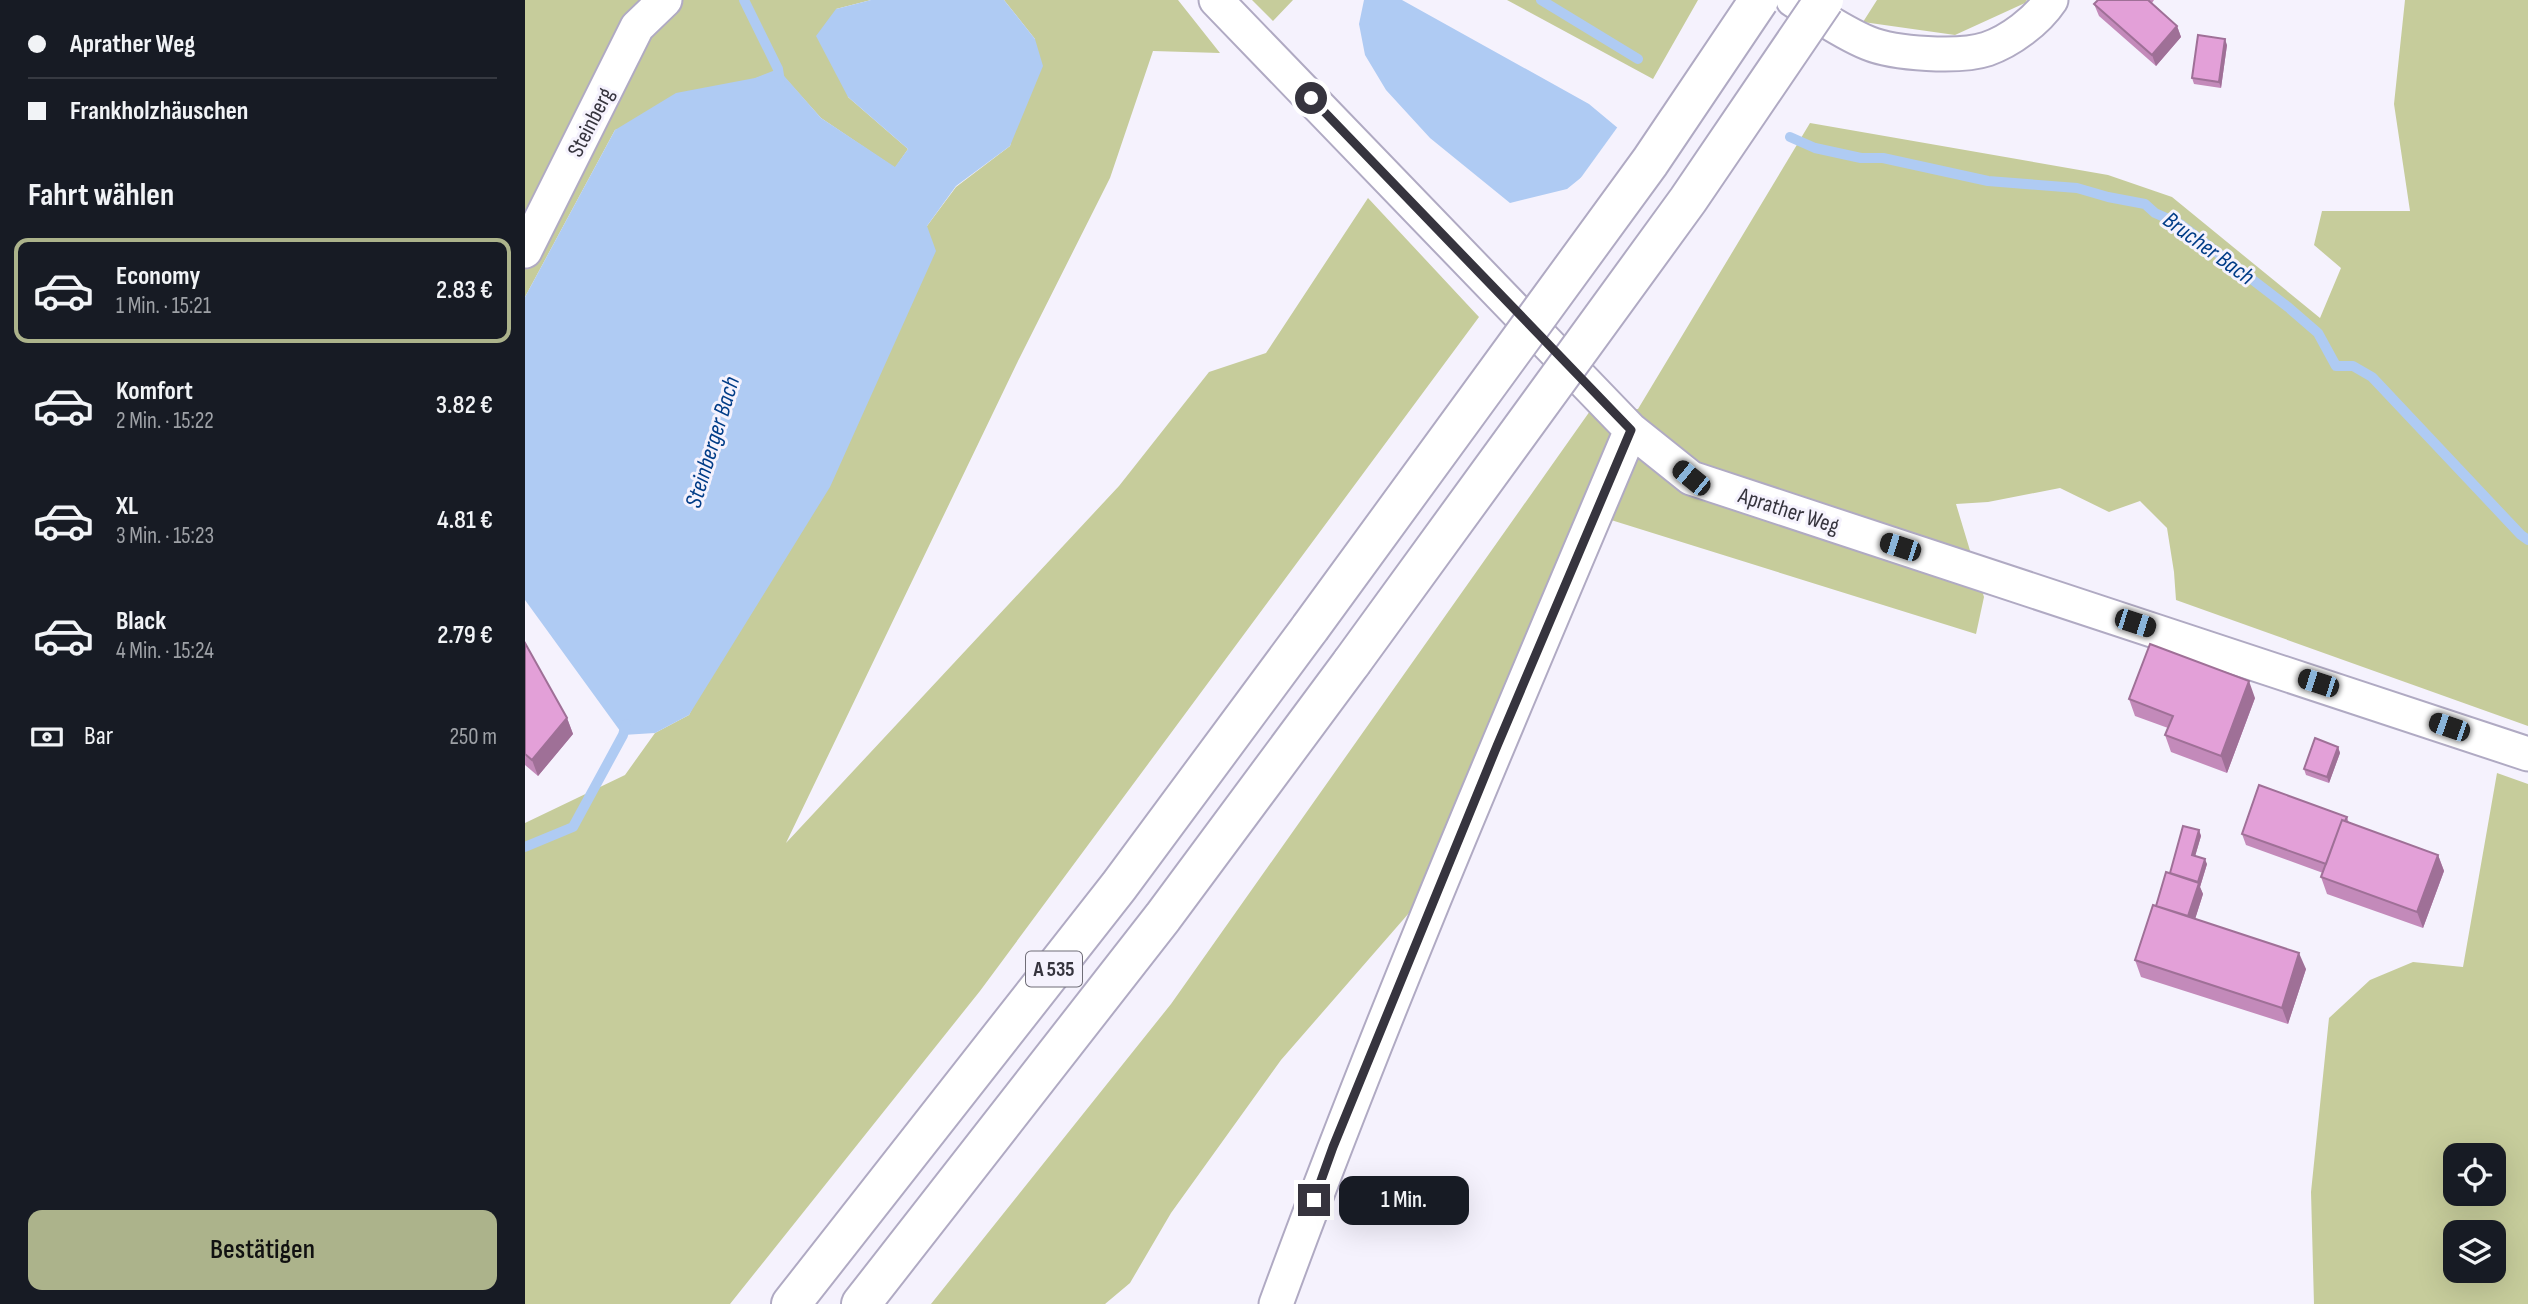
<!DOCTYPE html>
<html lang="de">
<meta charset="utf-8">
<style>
body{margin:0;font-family:"Sofia Sans Condensed",sans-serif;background:#242831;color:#f1f3f6;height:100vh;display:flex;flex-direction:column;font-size:26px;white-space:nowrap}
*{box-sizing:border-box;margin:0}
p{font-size:23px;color:#9ea1a6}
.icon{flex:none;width:38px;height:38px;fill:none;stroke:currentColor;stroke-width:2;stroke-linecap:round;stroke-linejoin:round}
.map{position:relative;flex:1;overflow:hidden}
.drawer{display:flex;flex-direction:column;background:#171b24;width:525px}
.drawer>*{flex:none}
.banner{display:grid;align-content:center;height:154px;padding:0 28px;background:#171b24}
.controls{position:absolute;left:1918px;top:1143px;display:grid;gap:14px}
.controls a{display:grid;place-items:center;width:63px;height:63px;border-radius:14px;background:#171b24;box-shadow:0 7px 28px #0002;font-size:35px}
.end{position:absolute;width:32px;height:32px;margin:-16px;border:9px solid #36343e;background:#fff;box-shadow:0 0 0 4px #fff}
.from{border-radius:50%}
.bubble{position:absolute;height:49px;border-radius:14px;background:#171b24;box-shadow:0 7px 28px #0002;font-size:23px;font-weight:600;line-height:49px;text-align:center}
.car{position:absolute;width:21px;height:42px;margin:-21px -10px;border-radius:9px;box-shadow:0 0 5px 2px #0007;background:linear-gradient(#222 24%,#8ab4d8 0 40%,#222 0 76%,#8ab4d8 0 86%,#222 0)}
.banner b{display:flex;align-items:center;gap:24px;height:66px;font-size:26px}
.banner b+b{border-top:2px solid #363941}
.banner i{width:18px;height:18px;background:#f1f3f6}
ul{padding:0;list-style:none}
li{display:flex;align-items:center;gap:21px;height:105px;margin:0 14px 10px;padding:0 14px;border:4px solid transparent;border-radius:14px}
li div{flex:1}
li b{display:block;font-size:26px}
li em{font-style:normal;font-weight:600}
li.on{border-color:#acb38b}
li>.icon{width:63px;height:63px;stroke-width:1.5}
h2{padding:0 28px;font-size:32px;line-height:84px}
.pay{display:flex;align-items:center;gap:18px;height:77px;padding:0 28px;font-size:26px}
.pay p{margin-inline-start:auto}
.primary-button{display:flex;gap:14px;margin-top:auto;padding:14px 28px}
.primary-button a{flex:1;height:80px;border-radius:14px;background:#acb38b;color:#111;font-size:28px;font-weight:600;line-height:80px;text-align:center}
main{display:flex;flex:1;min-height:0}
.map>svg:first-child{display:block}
</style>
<main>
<section class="drawer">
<div class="banner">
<b><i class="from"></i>Aprather Weg</b>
<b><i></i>Frankholzhäuschen</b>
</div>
<h2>Fahrt wählen</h2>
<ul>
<li class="on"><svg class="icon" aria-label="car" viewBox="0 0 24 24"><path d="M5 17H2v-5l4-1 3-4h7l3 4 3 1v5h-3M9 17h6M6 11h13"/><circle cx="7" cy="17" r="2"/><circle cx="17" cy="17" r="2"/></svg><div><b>Economy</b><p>1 Min. · 15:21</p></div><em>2.83 €</em></li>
<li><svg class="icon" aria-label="car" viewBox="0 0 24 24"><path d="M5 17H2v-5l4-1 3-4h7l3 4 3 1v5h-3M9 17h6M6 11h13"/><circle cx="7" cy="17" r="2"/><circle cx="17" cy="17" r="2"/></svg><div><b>Komfort</b><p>2 Min. · 15:22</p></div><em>3.82 €</em></li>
<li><svg class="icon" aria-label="car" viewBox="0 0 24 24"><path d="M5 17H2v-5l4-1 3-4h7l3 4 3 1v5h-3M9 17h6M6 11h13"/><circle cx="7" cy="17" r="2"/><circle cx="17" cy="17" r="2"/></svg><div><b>XL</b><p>3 Min. · 15:23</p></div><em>4.81 €</em></li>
<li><svg class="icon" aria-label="car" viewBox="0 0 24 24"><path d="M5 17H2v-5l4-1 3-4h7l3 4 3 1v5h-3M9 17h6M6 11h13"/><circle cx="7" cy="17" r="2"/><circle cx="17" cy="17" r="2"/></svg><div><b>Black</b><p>4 Min. · 15:24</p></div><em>2.79 €</em></li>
</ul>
<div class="pay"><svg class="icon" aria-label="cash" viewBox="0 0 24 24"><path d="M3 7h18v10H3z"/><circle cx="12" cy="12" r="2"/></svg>Bar<p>250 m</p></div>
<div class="primary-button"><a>Bestätigen</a></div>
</section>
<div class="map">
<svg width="2003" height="1304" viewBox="0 0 2003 1304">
<rect width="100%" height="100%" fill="#f5f2fd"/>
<!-- green -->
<path fill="#c6cc9b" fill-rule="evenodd" d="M0,0H346L311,9L323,97L383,149L370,168L296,118L253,70L90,130L0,297Z
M479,0H653L695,53L628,51L585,178L493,361L261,843L594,486L684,372L741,353L843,198L954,317L455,991L205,1304H0V823L100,775L130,733L164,715L402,226L431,187L485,146L510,39Z
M727,0H768L748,21Z
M982,0H1173L1128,79Z
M1352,0H1502L1500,3L1430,35L1338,22Z
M1880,0H2003V726L1651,600L1649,572L1642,528L1615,501L1584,512L1535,488L1463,502L1431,504L1459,597L1451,634L1086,520L904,890L756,1060L646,1213L605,1283L580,1304H406L646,1004L1065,411L1113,409L1285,123L1583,175L1647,197L1795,318L1816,268L1789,245L1797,211H1885L1869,104Z
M1972,773L2003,784V1304H1789L1786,1192L1804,1018L1845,980L1888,962L1938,967ZM1930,1155H1969V1194H1930ZM1930,1232H1969V1270H1930Z"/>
<!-- water -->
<path fill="#afcbf3" d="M346,0H479L510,39L518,66L485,146L431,186L402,226L411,251L305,487L164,715L130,733L98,735L0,600V297L90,130L151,93L230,78L253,69L296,118L370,167L383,149L323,97L291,36L311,9Z
M839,0H877L1064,104L1094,129L1063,172L1042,189L985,203L905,138L861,90L840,55L834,24Z"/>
<!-- pier -->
<path fill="#f5f2fd" d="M1094,125L1098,128L1099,143L1047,190Z"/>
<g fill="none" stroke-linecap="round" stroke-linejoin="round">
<!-- stream -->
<path stroke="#afcbf3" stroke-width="10" d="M219,0L253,69L255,82
M1016,0L1113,59
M1265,137L1290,148L1336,158H1358L1463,181L1552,188L1583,197L1620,204L1630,213L1655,224L1763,307L1793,333L1811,366H1828L1847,377L1996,535L2003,540
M0,847L48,827L98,735L101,724"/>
<defs>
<path id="minor" d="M691,0L1106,430L1166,478L2003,754
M1268,0C1291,14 1318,33 1343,43C1369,54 1435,58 1462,49C1485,41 1512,21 1526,0
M0,251L112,27L140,0
M751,1304C859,1009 984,719 1106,430"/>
<path id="highway" d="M266,1304L594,886L785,628
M336,1304L638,917L827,662"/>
</defs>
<!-- minor casing -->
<use href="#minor" stroke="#b0aac3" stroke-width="37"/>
<!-- highway casing -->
<use href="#highway" stroke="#b0aac3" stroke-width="42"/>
<!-- minor -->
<use href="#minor" stroke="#fff" stroke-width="33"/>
<!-- highway -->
<use href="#highway" stroke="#fff" stroke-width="38"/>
<defs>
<path id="highway-bridge" d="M785,628L1125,162L1234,0
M827,662L1163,200L1299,0"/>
</defs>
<!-- highway-bridge casing -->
<use href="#highway-bridge" stroke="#b0aac3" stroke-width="42" stroke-linecap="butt"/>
<!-- highway-bridge -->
<use href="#highway-bridge" stroke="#fff" stroke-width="38"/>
</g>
<!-- wall -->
<path fill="#c38aba" d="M1573,0H1629L1627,3L1652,26L1656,37L1631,66L1574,16L1569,4Z
M1702,45L1696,88L1669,84L1667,78Z
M0,643L42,718L48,734L13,776L0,765Z
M1730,698L1702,773L1646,752L1640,735L1643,728L1610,716L1604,699Z
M1813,747L1815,753L1804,783L1781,775L1779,769Z
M1822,817L1824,823L1913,855L1919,871L1898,928L1802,894L1796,877L1798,873L1721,845L1717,834Z
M1674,830L1676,836L1670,856L1682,864L1675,887L1678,894L1670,919L1781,969L1763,1024L1616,977L1610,960L1631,906Z"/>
<!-- shaded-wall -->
<path fill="#9f7097" d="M1652,26L1656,37L1631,66L1627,55Z
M1700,39L1702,45L1696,88L1694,82Z
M1724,681L1730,698L1702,773L1696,756Z
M42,718L48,734L13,776L7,760Z
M1813,747L1815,753L1804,783L1802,777Z
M1674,830L1676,836L1669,860L1667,855Z
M1913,855L1919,871L1898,928L1892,912Z
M1680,859L1682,864L1675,887L1678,894L1666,932L1662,921Z
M1774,953L1781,969L1763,1024L1757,1008Z"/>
<!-- building -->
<path fill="#e3a0d8" stroke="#9f7097" stroke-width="2" d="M1573,0H1623L1652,26L1627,55L1569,4Z
M1673,35L1700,39L1694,82L1667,78Z
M0,643L42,718L7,760L0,754Z
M1625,644L1724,681L1696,756L1640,735L1648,716L1604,699Z
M1790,738L1813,747L1802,777L1779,769Z
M1734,785L1822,817L1820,821L1817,820L1801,864L1717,834Z
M1817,820L1913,855L1892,912L1796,877Z
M1658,826L1674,830L1667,855L1680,859L1673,882L1645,873Z
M1641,872L1674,883L1663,916L1631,906Z
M1628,905L1774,953L1757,1008L1610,960Z"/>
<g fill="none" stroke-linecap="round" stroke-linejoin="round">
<!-- route -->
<path stroke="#36343e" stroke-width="9" d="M786,98L1106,430L972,746L808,1147L789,1200"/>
</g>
<g text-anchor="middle" stroke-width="6" stroke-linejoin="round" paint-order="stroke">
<!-- shield labels -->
<rect fill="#f5f2fd" stroke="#6f6d77" stroke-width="2" x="501" y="951.5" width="56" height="35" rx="5"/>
<g font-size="21" font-weight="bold" fill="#36343e">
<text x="529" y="976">A 535</text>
</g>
<!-- street labels -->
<g font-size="23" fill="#36343e" stroke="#f5f2fd">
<text transform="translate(65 122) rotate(-63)" y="8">Steinberg</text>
<text transform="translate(1264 510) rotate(18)" y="8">Aprather Weg</text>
</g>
<!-- water labels -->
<g font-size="24" font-style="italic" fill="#003c87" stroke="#f5f2fd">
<text transform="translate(1684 248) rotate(36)" y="8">Brucher Bach</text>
<text transform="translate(187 442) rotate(-73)" y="8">Steinberger Bach</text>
</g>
</g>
</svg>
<div class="controls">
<a><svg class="icon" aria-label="locate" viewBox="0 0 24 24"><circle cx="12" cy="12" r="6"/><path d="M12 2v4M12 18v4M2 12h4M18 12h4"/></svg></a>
<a><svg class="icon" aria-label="layers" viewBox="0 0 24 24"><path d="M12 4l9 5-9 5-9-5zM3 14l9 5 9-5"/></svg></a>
</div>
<i class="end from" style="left:786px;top:98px"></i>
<i class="end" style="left:789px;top:1200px"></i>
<div class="bubble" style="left:814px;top:1176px;width:130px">1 Min.</div>
<i class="car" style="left:1166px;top:478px;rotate:309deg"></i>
<i class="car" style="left:1375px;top:547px;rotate:288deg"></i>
<i class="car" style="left:1610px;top:623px;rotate:108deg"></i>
<i class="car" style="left:1793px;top:683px;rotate:288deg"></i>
<i class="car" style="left:1924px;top:727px;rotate:289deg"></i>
</div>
</main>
